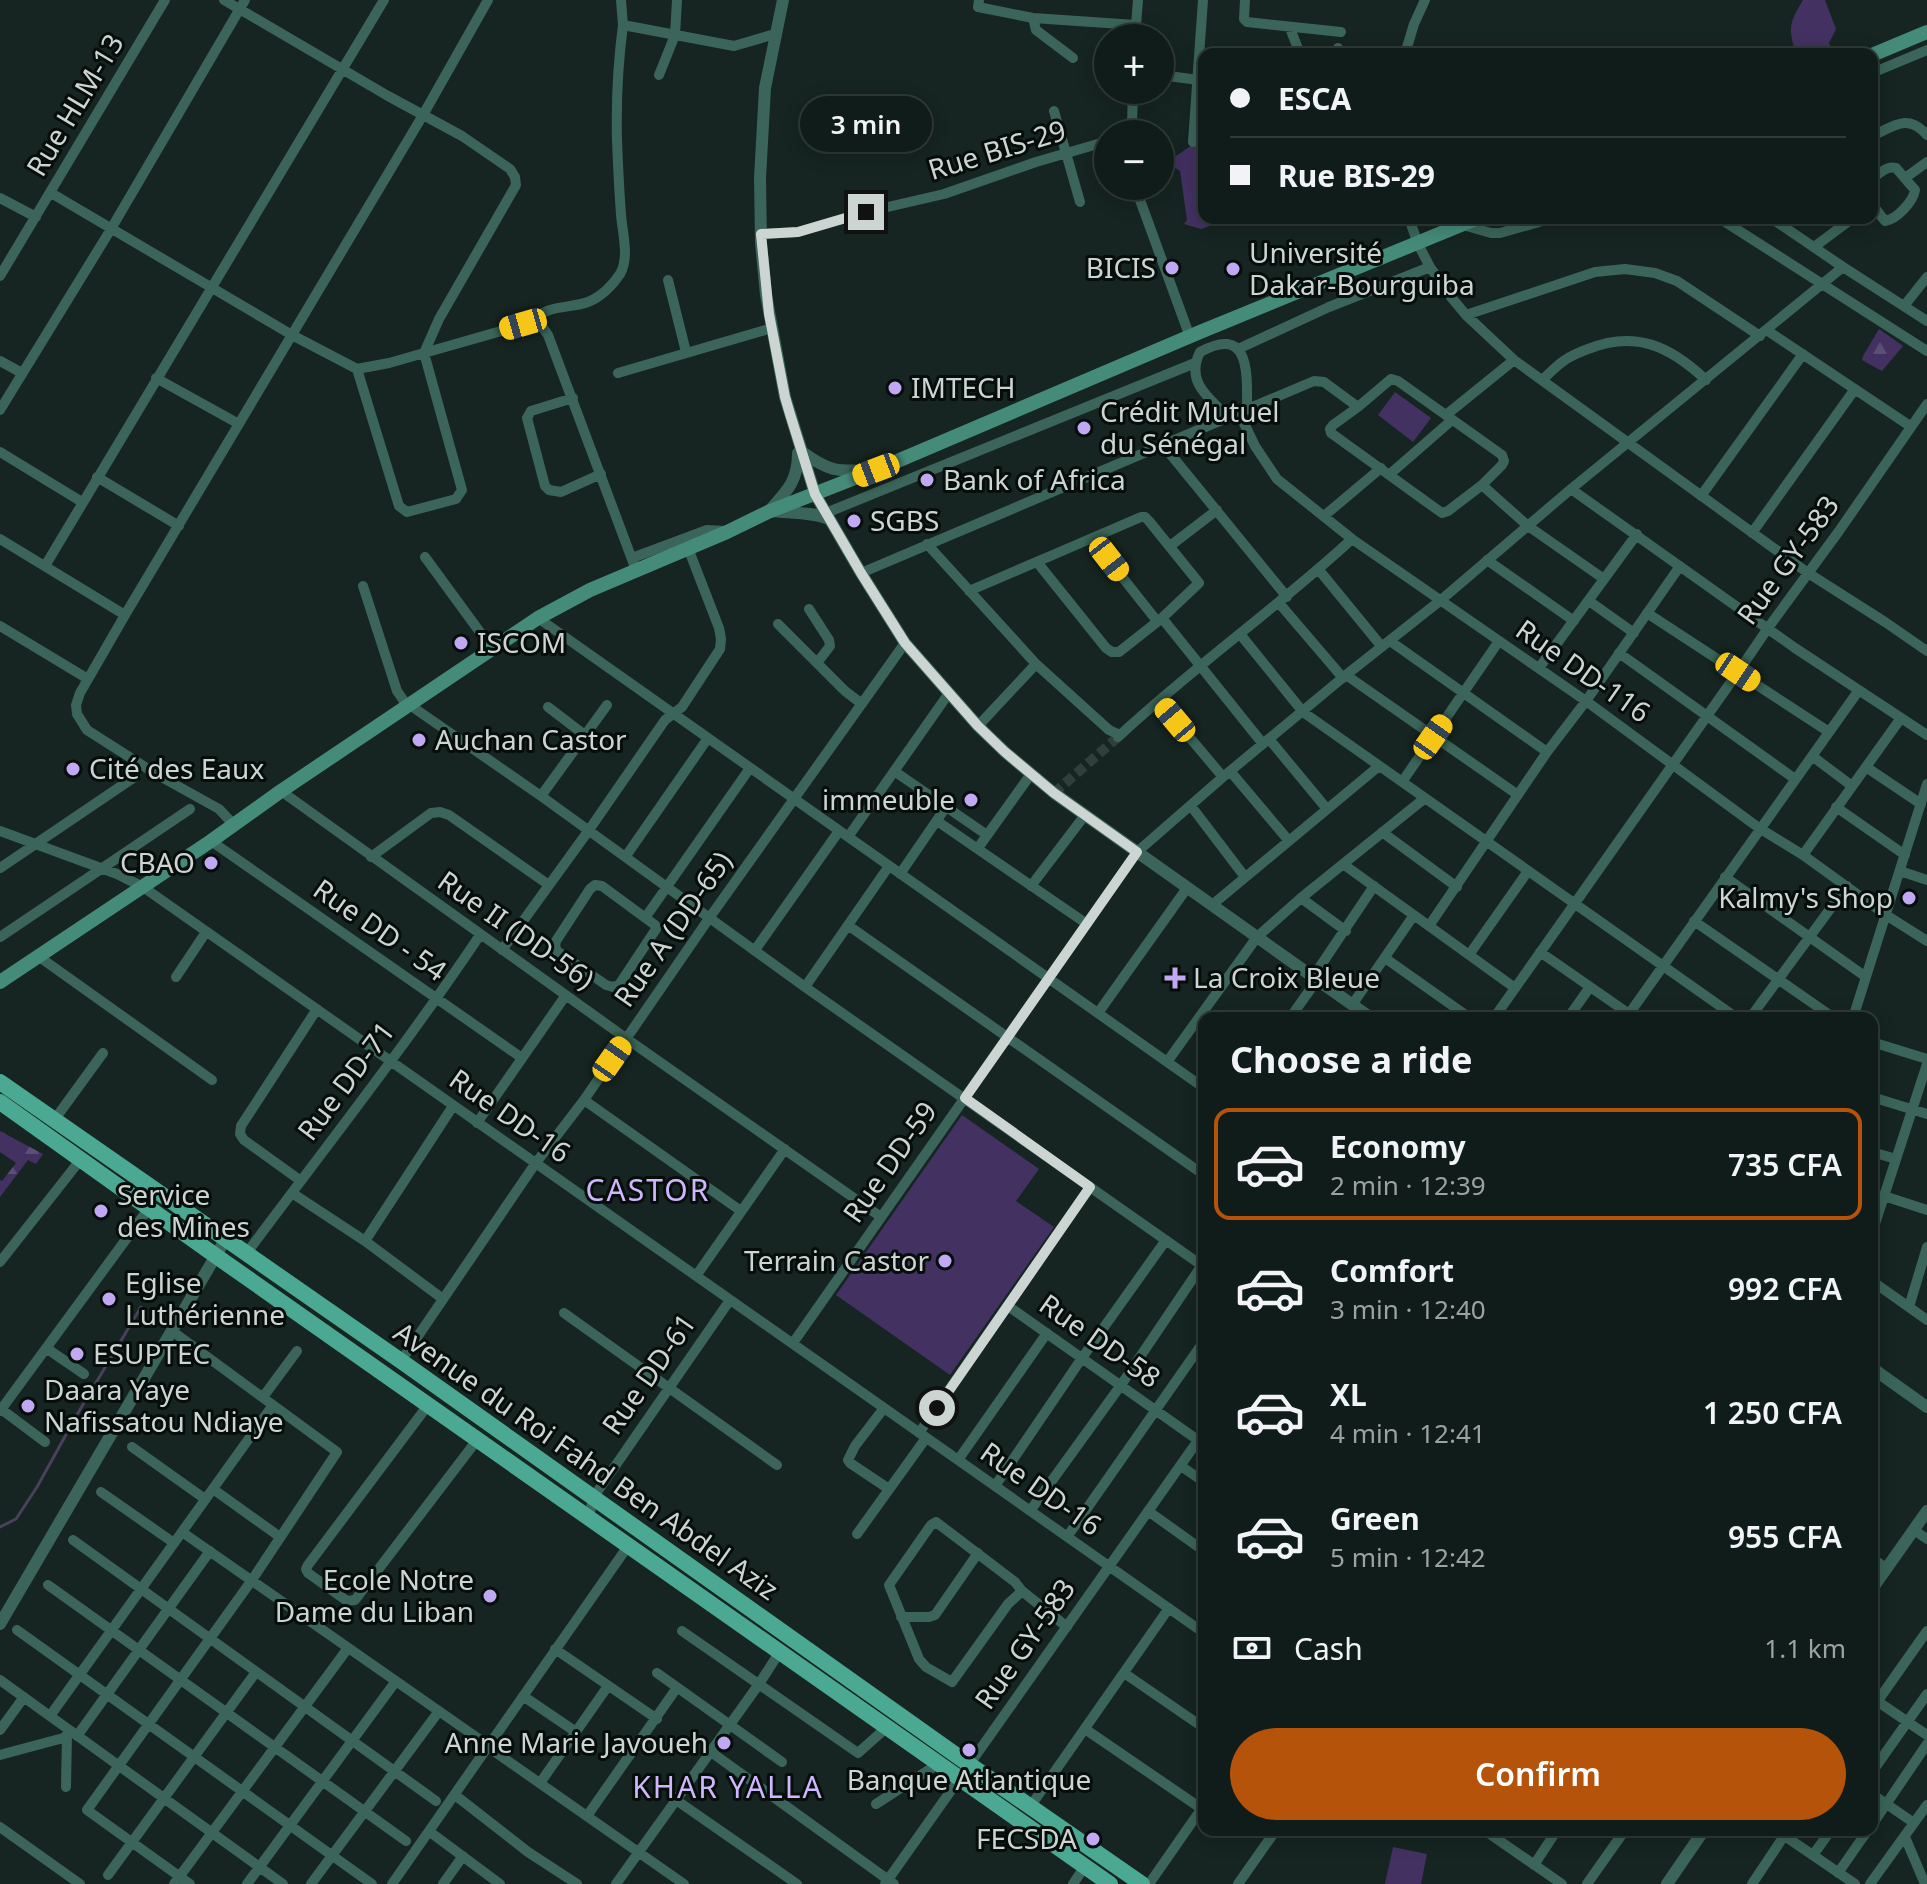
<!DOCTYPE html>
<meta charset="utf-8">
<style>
body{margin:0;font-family:"Noto Sans",sans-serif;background:#192522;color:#f1f3f6;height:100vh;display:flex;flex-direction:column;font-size:30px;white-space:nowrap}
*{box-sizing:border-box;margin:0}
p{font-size:26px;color:#9ca1a2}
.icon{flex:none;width:44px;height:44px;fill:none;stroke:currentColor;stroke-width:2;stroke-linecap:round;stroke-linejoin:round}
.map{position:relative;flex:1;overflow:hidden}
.panel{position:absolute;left:1198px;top:1012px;width:680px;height:824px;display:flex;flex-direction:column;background:#101c19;border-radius:16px;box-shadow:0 4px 20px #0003,0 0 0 2px #303a38}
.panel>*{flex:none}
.guide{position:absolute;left:1198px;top:48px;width:680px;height:176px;border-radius:16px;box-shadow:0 4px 20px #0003,0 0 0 2px #303a38;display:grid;align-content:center;height:176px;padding:0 32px;background:#101c19}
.buttons{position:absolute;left:1094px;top:24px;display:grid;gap:16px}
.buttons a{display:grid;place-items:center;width:80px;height:80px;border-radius:50%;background:#101c19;box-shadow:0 4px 20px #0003,0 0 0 2px #303a38;font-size:40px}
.end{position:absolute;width:36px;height:36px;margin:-18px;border:10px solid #ccd5d2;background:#111;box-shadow:0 0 0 4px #111}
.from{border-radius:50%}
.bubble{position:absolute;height:56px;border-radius:28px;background:#101c19;box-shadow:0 4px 20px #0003,0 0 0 2px #303a38;font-size:26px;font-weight:600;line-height:56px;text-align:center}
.car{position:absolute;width:24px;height:48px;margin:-24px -12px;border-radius:10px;box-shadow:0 0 6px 2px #0007;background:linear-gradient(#f5c518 24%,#345 0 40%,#f5c518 0 76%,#345 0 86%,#f5c518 0)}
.guide b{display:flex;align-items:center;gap:28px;height:76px;font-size:30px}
.guide b+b{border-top:2px solid #303a38}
.guide i{width:20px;height:20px;background:#f1f3f6}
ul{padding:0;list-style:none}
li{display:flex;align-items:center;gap:24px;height:112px;margin:0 16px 12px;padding:0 16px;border:4px solid transparent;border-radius:16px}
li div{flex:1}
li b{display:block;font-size:30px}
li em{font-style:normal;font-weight:600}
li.selected{border-color:#b45309}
li>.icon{width:72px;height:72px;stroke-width:1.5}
h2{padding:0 32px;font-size:36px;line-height:96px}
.pay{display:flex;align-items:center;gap:20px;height:88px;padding:0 32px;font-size:30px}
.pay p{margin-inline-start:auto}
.cta{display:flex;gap:16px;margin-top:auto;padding:16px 32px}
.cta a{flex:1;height:92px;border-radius:48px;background:#b45309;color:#fff;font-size:32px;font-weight:600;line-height:92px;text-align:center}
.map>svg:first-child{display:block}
</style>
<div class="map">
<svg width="1927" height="1884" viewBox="0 0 1927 1884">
<defs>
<pattern id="forest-firs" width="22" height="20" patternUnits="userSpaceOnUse" patternTransform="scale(2)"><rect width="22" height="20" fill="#433162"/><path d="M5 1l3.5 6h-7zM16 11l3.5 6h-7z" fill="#5d4e78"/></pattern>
</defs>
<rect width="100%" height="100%" fill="#162521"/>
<!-- green -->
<path fill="#433162" d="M1803,0H1825L1836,29L1829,43L1832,50L1841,53L1796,54C1788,28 1789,23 1803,0Z
M1204,137V218H1232L1201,229L1184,224L1187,220L1180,171L1167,162Z
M1395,392L1431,418L1413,442L1378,415Z
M962,1115L1039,1169L1016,1201L1054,1227L950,1375L836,1295Z
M1393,1847L1427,1854L1421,1884H1385Z"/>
<!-- forest -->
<path fill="url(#forest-firs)" d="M1879,329L1903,346L1882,371L1862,360L1863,356Z
M0,1131L43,1154L36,1164L28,1160L0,1197V1180L2,1181L16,1163L0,1152Z"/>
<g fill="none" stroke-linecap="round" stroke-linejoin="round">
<!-- stream -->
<path stroke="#4a405c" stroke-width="3" d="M0,1527L16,1519L37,1487L78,1413L141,1307"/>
<!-- minor-tunnel -->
<path stroke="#313f3c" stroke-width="10" stroke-dasharray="10 5" stroke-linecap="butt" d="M1054,793L1118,737"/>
<!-- minor -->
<path stroke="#3b655a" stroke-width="10" d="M224,0L388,96L462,136L510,169L515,177L516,185L439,319L424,353L462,490L456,499L407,512L399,506L357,369
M621,0L623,25L734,46L775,34
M979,0L978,7L1033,18L1136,25
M1245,0L1244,19L1247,22L1341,32
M1033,18L1036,30L1073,58
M1290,28L1300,54
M1135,38L1138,0
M1338,48L1340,54
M1405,54L1414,24L1425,0
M1872,73L1927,50
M659,75L675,35L677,0
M1160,75L1199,80
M1054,111L1080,202
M1122,134L1132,125L1133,90
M1872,136C1894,126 1908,113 1927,135
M1193,142L1203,0
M1905,178L1927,162
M1872,179C1879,174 1887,165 1896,168L1915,190C1913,202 1897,219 1885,221L1872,204
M51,193L292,335L357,369L389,363L533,322C545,304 570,309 588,302C601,297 613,285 620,274C630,257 622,232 621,214C619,189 618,165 617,140C616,102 618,63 623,25
M0,198L36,217
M1140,200L1190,337
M1409,218L1418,244L1430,267L1451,297L1466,315L1514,360L1808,573L1885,622L1927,651
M1719,218L1927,351
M1771,218L1843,267L1927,321
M1463,225L1491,233H1500L1553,218
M761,234L798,232L866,212L944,194L1036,162L1108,141
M1814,247L1853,218
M0,276L165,0
M668,280L686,352
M1904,306L1927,277
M1466,315L1595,272L1625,269L1655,273L1677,281L1760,336
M533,322L543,328L548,335L636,570
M1768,331L1910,426
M1238,349L1329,307L1430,267
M0,361L22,373
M618,373L772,328
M156,378L239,424
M1391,379L1398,381L1502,455L1504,461L1502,465L1482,485L1448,511L1442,513L1435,508L1331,433L1330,429L1333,425L1358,407Z
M1542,380C1549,374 1557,365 1565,360C1572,355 1580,352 1588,349C1635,330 1670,346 1706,380
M573,398L531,411L527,418L545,486L549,490L561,492L601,474
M0,410L111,229L245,0
M1239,413L1255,446L1277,479L1352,539L1586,701L1759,828L1803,855L1886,915L1927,941
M1446,415L1514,360
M1228,417C1209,398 1185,382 1200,352C1251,324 1247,375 1247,409
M1163,445L1287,597
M0,452L82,502
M1390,474L1452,420
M97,477L179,526
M1482,485L1528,526L1604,579
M1571,489L1795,648L1927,735
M1701,496L1803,354
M826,513L1195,363
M1324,516L1381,468
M1752,533L1855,389
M0,539L125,615
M1092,539L1157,621
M927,544L1036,664L1109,730L1120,735
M1170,546L1217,510
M425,557L493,650
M632,558L707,530L725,531
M1487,560L1574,621
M45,566L384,0
M1319,570L1382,647
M861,573L1314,381L1324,382L1358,407
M363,586L397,691L404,701L541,796L805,987L1204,1267
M969,591C1026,566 1084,542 1141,517H1145L1149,521L1199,583L1162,618L1119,652H1112L1106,648L1037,562
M1589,601L1634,633
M1279,603L1343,678
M809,609L829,640L830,646L817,663
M1647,613L1829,732
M538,618L1204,1088
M1162,618L1263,744
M778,624L845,691L862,704
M0,626L88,679
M1240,634L1303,712L1737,1018
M1390,641L1547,752
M1619,653L1795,779
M1539,668L1637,534
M1346,675L1518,795
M1159,701L1223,777
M548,707L586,736
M978,726L1036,664
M1118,737C1193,667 1277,608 1352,539
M1269,739L1327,809
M1812,756L1852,786
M1866,767L1921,804
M894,771L987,835
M1230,771L1289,841
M1402,782L1499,641
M281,791L627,1039L881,1217
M541,796L607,705
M1191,806L1245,877
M1836,807L1905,855
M937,821L1087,924
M234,825L219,809L156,774L87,730L77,714L76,705L80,693L125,615L423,115L488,0
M0,831L117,874L143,887L1204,1633
M1382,832L1457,887
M848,837L949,693
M211,841L522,1058
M978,848L1031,774
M1803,855L1901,718
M626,856L708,738
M371,857L431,813L440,812L449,815L549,885
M1343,864L1515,988
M0,868L136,776
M1900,871L1927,880
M900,874L946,807
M1725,877L1866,977
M595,885L602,886L655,925L656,929L619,985L613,987L606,985L557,951L555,946L556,941L590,889Z
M1031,886L1085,815
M1301,898L1346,931
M1212,905L1379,766
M645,918L750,768
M1694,921L1834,1018
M849,926L1204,1175
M1429,926L1547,752L1586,701L1680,566
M0,937L190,809
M502,950L589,830L665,720L682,707L720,649L721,639L719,628L688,548
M755,950L839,831
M1540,952L1635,1018
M1469,955L1528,871
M38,956L212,1080
M1385,958L1470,1018
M176,977L206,932
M1313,977L1374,886
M805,987L889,866
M1352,1005L1414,915
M1098,1013L1187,888
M1629,1014L1859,690
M1290,1018L1317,980
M1494,1018L1738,672L1768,628L1839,531L1927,404
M1568,1018L1590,987
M1750,1018L1847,886
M1853,1018L1927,784
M1872,1042L1927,1059
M1167,1062L1257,937L1301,898L1425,798
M1872,1097L1927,1114
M584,1100L741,1211
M55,1119L103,1053
M477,1123L566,995
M1872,1152L1896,1159
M301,1181L244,1140L240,1134L241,1126L317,1009
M292,1193L365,1241L443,1299
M1884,1196L1927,1210
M1872,1233L1927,1064
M365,1241L453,1106
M246,1254C325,1148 407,1044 480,935
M0,1262L81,1159
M696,1276L785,1149
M1872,1281L1927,1320
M1008,1306L1202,1443
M1909,1307L1927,1247
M564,1313L777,1465
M172,1331L337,1452L252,1580L87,1810L190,1884
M793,1343L1137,852L1223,777L1346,675L1441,600L1571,489L1843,267
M46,1348L84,1374
M401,1361L535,1164L584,1100L710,917L905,643
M263,1397L297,1351
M428,1405L308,1565L306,1569L308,1573L347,1601L355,1600L477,1440
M884,1408L855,1446L848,1460L850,1463L889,1489
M1,1409L45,1442
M0,1411L149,1208
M919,1433L1090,1187
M132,1447L205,1499
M958,1460L1047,1333
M1181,1466L1204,1482
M995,1486L1082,1358L1166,1240
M213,1489L280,1537
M101,1492L174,1543
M1030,1511L1121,1385L1202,1265
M1148,1511L1204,1551
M589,1518L593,1498L730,1300
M1914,1530L1927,1539
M182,1532L479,1739
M857,1534L926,1438
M1067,1537L1204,1341
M73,1540L436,1801
M1872,1558L1887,1569
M48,1585L406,1841
M1022,1591L1008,1604L952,1682L926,1667L919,1659L889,1585L931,1525L936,1522L1015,1582L1022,1591L1067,1627
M901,1617H929L935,1615L978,1553
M17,1630L372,1884
M682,1631L858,1753L886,1728
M555,1649L657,1719
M657,1673L782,1762
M1124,1673L1204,1728
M0,1680L283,1884
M523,1696L576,1732
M1877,1701L1927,1735
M1872,1709L1927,1631
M50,1716L273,1405
M1085,1729L1202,1809
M0,1730L24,1697
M77,1736L210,1551
M488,1747L684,1884
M711,1752L894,1884
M0,1755L67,1737
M1872,1772L1927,1694
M540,1783L608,1686
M66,1787L67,1733
M1872,1794L1914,1823
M455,1795L528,1852L577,1884
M676,1800L797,1884
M876,1804L938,1764
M1030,1807L1169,1608
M587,1816L676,1689
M1872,1825L1927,1744
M0,1827L80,1884
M1484,1830L1562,1884
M1776,1830L1855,1884
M430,1832L500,1884
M1905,1837L1925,1884
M1813,1855L1831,1830
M1534,1865L1557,1830
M1838,1873L1868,1830
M108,1875L256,1672
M174,1884L348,1648
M247,1884L396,1681
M311,1884L439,1711
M392,1884L628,1546
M443,1884L463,1856
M616,1884L759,1684L779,1653
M885,1884L1204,1432
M1073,1884L1085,1866
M1149,1884L1204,1805
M1238,1884L1276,1830
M1587,1884L1625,1830
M1752,1884L1788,1830
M1870,1884L1927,1805"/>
<!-- tertiary -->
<path stroke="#3b655a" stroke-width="12" d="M783,0L765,88L760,178L761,243L766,295L785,397L815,494L861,573L905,643L978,726L1005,752L1054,793L1371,1018
M801,451C828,471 836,472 869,470
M771,511C789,513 814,512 829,519
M768,512C786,492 798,482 798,453
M1872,1368L1927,1407
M1872,1589L1927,1511
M0,1624L225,1240
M1667,1884L1704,1830"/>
<!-- secondary -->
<path stroke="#458b7a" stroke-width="14" d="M1872,55L1927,32
M0,982L211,841L281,791L538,618L590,590L727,532L768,512L888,465L1200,332L1478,218"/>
<!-- primary -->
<path stroke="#4ba892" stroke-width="16" d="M0,1082L401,1361L970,1765L1142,1884
M0,1102L216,1256L1110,1884"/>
</g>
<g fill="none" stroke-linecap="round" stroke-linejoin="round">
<!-- route -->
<path stroke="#ccd5d2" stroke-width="10" d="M866,212L798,232L761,234L769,314L785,397L790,414L815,494L861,573L905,643L978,726L1005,752L1054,793L1137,852L965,1098L1090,1187L937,1408"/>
</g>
<!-- markers -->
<g fill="#c1a8f3" stroke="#070d0b" stroke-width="3">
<circle cx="1172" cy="268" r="8"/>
<circle cx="1233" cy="269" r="8"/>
<circle cx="895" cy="388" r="8"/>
<circle cx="1084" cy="428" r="8"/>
<circle cx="927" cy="480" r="8"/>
<circle cx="854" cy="521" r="8"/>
<circle cx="461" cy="643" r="8"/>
<circle cx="419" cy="740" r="8"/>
<circle cx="73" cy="769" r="8"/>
<circle cx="971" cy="800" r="8"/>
<circle cx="211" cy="863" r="8"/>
<circle cx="1909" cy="898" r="8"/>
<path d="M1171 966h8v8h8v8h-8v8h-8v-8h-8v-8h8z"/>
<circle cx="101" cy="1211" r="8"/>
<circle cx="945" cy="1261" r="8"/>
<circle cx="109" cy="1299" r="8"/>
<circle cx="77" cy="1354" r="8"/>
<circle cx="28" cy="1406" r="8"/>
<circle cx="490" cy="1596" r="8"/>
<circle cx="724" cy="1743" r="8"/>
<circle cx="969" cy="1750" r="8"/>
<circle cx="1093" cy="1839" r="8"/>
</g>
<g text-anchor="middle" stroke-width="6" stroke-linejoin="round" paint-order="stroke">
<!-- street labels -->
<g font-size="28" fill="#ccd5d2" stroke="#070d0b">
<text transform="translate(75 105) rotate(-59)" y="10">Rue HLM-13</text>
<text transform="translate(997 150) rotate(-17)" y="10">Rue BIS-29</text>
<text transform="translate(1788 560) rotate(-54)" y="10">Rue GY-583</text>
<text transform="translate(1583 671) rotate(35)" y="10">Rue DD-116</text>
<text transform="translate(673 929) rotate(-55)" y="10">Rue A (DD-65)</text>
<text transform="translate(380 930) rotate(35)" y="10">Rue DD - 54</text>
<text transform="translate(516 930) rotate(35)" y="10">Rue II (DD-56)</text>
<text transform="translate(346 1081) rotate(-53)" y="10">Rue DD-71</text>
<text transform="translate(510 1116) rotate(35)" y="10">Rue DD-16</text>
<text transform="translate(890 1162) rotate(-55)" y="10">Rue DD-59</text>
<text transform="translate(1100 1341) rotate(35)" y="10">Rue DD-58</text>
<text transform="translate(649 1374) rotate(-55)" y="10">Rue DD-61</text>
<text transform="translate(586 1461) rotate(35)" y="10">Avenue du Roi Fahd Ben Abdel Aziz</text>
<text transform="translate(1041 1489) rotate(35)" y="10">Rue DD-16</text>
<text transform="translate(1025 1644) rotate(-55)" y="10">Rue GY-583</text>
</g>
<!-- poi labels -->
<g font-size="28" fill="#ccd5d2" stroke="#070d0b" text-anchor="start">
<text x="1249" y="263">Université<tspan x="1249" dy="32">Dakar-Bourguiba</tspan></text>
<text x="1156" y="278" text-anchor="end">BICIS</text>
<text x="911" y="398">IMTECH</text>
<text x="1100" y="422">Crédit Mutuel<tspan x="1100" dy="32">du Sénégal</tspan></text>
<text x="943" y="490">Bank of Africa</text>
<text x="870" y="531">SGBS</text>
<text x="477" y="653">ISCOM</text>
<text x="435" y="750">Auchan Castor</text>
<text x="89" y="779">Cité des Eaux</text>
<text x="955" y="810" text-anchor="end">immeuble</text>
<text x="195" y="873" text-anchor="end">CBAO</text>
<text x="1893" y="908" text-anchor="end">Kalmy's Shop</text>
<text x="1193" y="988">La Croix Bleue</text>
<text x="117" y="1205">Service<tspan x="117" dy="32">des Mines</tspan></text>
<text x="929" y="1271" text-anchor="end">Terrain Castor</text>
<text x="125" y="1293">Eglise<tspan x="125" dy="32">Luthérienne</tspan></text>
<text x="93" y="1364">ESUPTEC</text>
<text x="44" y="1400">Daara Yaye<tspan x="44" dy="32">Nafissatou Ndiaye</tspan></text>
<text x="474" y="1590" text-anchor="end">Ecole Notre<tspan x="474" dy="32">Dame du Liban</tspan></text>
<text x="708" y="1753" text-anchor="end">Anne Marie Javoueh</text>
<text x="969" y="1790" text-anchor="middle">Banque Atlantique</text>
<text x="1077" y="1849" text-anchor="end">FECSDA</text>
</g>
<!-- neighbourhood labels -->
<g font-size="30" letter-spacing="2" fill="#ceb7fd" stroke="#070d0b">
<text x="648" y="1201">CASTOR</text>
<text x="728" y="1798">KHAR YALLA</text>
</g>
</g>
</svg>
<div class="buttons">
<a>+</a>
<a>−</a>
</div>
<i class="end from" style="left:937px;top:1408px"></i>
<i class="end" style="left:866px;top:212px"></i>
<div class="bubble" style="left:800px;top:96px;width:132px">3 min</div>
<i class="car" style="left:523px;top:324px;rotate:254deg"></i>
<i class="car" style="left:876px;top:470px;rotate:249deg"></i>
<i class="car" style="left:1109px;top:559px;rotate:142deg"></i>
<i class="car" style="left:1738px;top:672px;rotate:124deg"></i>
<i class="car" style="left:1175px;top:720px;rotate:320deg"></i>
<i class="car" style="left:1433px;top:737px;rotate:35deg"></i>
<i class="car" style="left:612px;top:1059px;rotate:35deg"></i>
<div class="guide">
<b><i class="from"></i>ESCA</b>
<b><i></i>Rue BIS-29</b>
</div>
<section class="panel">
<h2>Choose a ride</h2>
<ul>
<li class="selected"><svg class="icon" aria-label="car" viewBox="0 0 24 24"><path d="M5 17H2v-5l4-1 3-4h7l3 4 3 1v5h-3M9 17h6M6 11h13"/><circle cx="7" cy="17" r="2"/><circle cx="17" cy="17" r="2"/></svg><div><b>Economy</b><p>2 min · 12:39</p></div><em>735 CFA</em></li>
<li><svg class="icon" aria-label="car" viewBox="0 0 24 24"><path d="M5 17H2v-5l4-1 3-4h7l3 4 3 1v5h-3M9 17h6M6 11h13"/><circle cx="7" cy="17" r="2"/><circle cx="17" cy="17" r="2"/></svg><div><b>Comfort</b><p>3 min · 12:40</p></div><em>992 CFA</em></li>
<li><svg class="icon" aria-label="car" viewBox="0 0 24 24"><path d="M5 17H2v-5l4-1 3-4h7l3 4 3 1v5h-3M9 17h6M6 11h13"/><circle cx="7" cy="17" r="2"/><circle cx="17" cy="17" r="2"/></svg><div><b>XL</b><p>4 min · 12:41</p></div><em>1 250 CFA</em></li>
<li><svg class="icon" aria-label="car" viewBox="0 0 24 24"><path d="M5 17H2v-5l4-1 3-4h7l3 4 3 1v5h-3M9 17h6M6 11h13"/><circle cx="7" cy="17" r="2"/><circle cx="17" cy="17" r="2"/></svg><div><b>Green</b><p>5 min · 12:42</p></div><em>955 CFA</em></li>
</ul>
<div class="pay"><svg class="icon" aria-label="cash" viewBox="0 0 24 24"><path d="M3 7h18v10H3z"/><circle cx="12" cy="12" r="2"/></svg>Cash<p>1.1 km</p></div>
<div class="cta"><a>Confirm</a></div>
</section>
</div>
